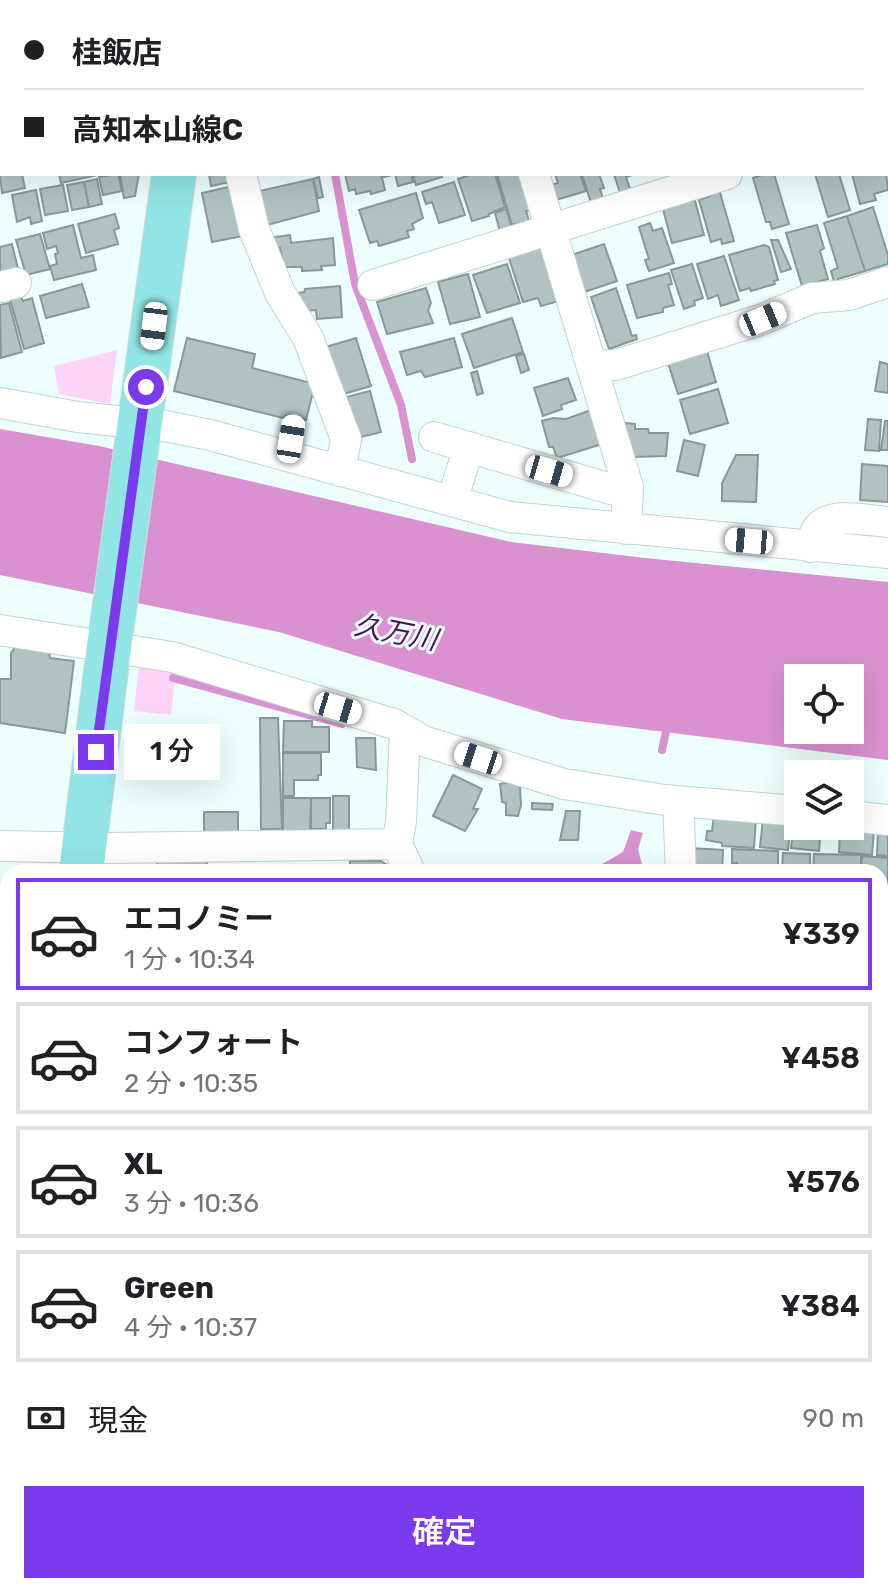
<!DOCTYPE html>
<html lang="ja">
<meta charset="utf-8">
<style>
body{margin:0;font-family:Rubik,"Noto Sans JP",sans-serif;background:#f6f6f6;color:#202124;height:100vh;display:flex;flex-direction:column;font-size:30px;white-space:nowrap}
*{box-sizing:border-box;margin:0}
p{font-size:26px;color:#757577}
.icon{flex:none;width:44px;height:44px;fill:none;stroke:currentColor;stroke-width:2;stroke-linecap:round;stroke-linejoin:round}
.map{position:relative;flex:1;overflow:hidden}
.drawer{position:absolute;left:0px;top:864px;width:888px;height:730px;display:flex;flex-direction:column;background:#fff;border-radius:24px 24px 0 0;box-shadow:0 8px 32px #0002}
.drawer>*{flex:none}
.guide{position:absolute;left:0px;top:0px;width:888px;height:176px;box-shadow:0 8px 32px #0002;display:grid;align-content:center;height:176px;padding:0 24px;background:#fff}
.tools{position:absolute;left:784px;top:664px;display:grid;gap:16px}
.tools a{display:grid;place-items:center;width:80px;height:80px;border-radius:0px;background:#fff;box-shadow:0 8px 32px #0002;font-size:40px}
.end{position:absolute;width:36px;height:36px;margin:-18px;border:10px solid #7c3aed;background:#fff;box-shadow:0 0 0 4px #fff}
.from{border-radius:50%}
.bubble{position:absolute;height:56px;border-radius:0px;background:#fff;box-shadow:0 8px 32px #0002;font-size:26px;font-weight:600;line-height:56px;text-align:center}
.car{position:absolute;width:24px;height:48px;margin:-24px -12px;border-radius:10px;box-shadow:0 0 6px 2px #0007;background:linear-gradient(#fff 24%,#345 0 40%,#fff 0 76%,#345 0 86%,#fff 0)}
.guide b{display:flex;align-items:center;gap:28px;height:76px;font-size:30px}
.guide b+b{border-top:2px solid #e0e0e0}
.guide i{width:20px;height:20px;background:#202124}
ul{padding:14px 0 0;list-style:none}
li{display:flex;align-items:center;gap:24px;height:112px;margin:0 16px 12px;padding:0 8px;border:4px solid #e0e0e0;border-radius:0px}
li div{flex:1}
li b{display:block;font-size:30px}
li em{font-style:normal;font-weight:600}
li.selected{border-color:#7c3aed}
li>.icon{width:72px;height:72px;stroke-width:1.5}
.pay{display:flex;align-items:center;gap:20px;height:88px;padding:0 24px;font-size:30px}
.pay p{margin-inline-start:auto}
.cta{display:flex;gap:16px;margin-top:auto;padding:16px 24px}
.cta a{flex:1;height:92px;border-radius:0px;background:#7c3aed;color:#fff;font-size:32px;font-weight:600;line-height:92px;text-align:center}
.map>svg:first-child{display:block}
</style>
<div class="map">
<svg width="888" height="1593" viewBox="0 0 888 1593">
<rect width="100%" height="100%" fill="#ecfefd"/>
<!-- green -->
<path fill="#fdd3f7" d="M117,350L110,404L59,394L54,366Z
M139,664L176,670L171,715L134,711Z
M880,1489H888V1593H796L795,1586H880Z"/>
<!-- water -->
<path fill="#da91d1" fill-rule="evenodd" d="M0,429L99,446L511,542L645,558L888,582V760L562,719L279,632L0,575ZM798,678H850V730H798Z
M631,830L643,833L638,849L644,872L590,871L623,852Z"/>
<g fill="none" stroke-linecap="round" stroke-linejoin="round">
<!-- stream -->
<path stroke="#da91d1" stroke-width="8" d="M307,0V2
M335,174L355,284L401,405L412,459
M173,678L342,724
M662,750L668,723"/>
</g>
<!-- building -->
<path fill="#b1c2c2" stroke="#889898" stroke-width="2" d="M96,0H159L160,2H96Z
M230,0H288L230,2Z
M512,0H672L512,2Z
M886,51H888L886,103Z
M886,172L888,190L874,194L876,200L860,204L852,174Z
M3,174H22L25,188L2,193L0,176Z
M59,174H102L61,183Z
M118,174L122,191L103,195L99,177Z
M120,174H139L135,196L124,198Z
M209,174H228L230,182L211,186Z
M345,174H381L385,190L371,194L370,191L356,194L355,189L349,191Z
M383,174H411L413,182L398,186L395,174L384,177Z
M413,174H441L442,177L416,185Z
M473,174H495L505,207L489,214V216L472,221L458,179Z
M497,174H523L534,210L526,211L529,221L512,225Z
M555,174H580L586,191L556,200L551,185L558,183Z
M582,174H599L604,188L600,189L603,199L591,203Z
M614,174H635L626,177L631,192L621,196Z
M765,174H774L789,224L772,229L770,222H766L753,178Z
M815,174H839L850,210L828,217Z
M319,177L323,197L318,198L313,179Z
M97,179L102,204L89,207L84,182Z
M313,179L319,211L267,225L255,192Z
M84,182L89,207L72,210L67,185Z
M454,182L465,215L439,223L432,202L426,204L422,192Z
M63,185L68,211L45,215L40,189Z
M233,186L243,236L212,242L202,193Z
M719,189L734,241L722,244L721,239L711,242L699,200L710,196L709,192Z
M36,190L42,221L31,224L30,217L17,222L12,195Z
M416,193L423,218L412,224L414,229L407,231L409,237L379,246L377,241L370,243L359,210Z
M694,197L704,235L672,243L663,209Z
M873,207L888,255V264L865,271L847,216Z
M506,209L512,228L500,232L495,213Z
M115,214L119,228L114,230L118,244L86,253L78,224Z
M847,216L865,271L838,279L839,284L835,285L831,271L838,268L824,223Z
M650,223L653,231L662,228L674,263L649,271L645,260L649,259L639,227Z
M73,225L81,258L93,255L96,270L54,280L50,266L57,264L55,254L58,253L56,246L47,249L43,233Z
M817,225L824,248L820,251L828,279L802,286L786,233Z
M40,234L50,269L26,275L16,240Z
M290,235L291,243L333,238L335,265L321,266L322,270L302,271V267H284L280,248L268,250L266,238Z
M771,240H778L791,269L781,272Z
M12,244L18,269L0,273V247Z
M604,244L617,281L584,292L572,255Z
M764,245L769,247L778,280L774,281L775,284L751,291L750,288L740,291L729,255Z
M534,247L547,251L562,300L541,306L538,298L523,302L508,255Z
M724,256L739,300L721,306L718,295L708,299L697,264Z
M507,264L520,303L487,313L473,275Z
M692,264L703,298L694,301L695,305L684,309L671,270Z
M669,273L672,284L668,285L674,305L663,308V312L637,318L627,285Z
M468,274L480,317L450,324L438,282Z
M82,284L89,307L46,318L40,296Z
M340,286L342,317L317,319L316,310L303,311L299,306L298,293L304,292L305,289Z
M426,288L431,303L428,310L433,323L387,334L377,302Z
M616,288L632,336L636,335L637,339L609,349L591,297Z
M19,293L23,301L32,298L44,343L24,349L9,295Z
M9,303L22,352L1,358L0,305Z
M512,318L523,352L474,368L462,334Z
M187,338L255,354L252,368L315,384L306,420L286,416L283,418L174,391Z
M356,338L371,386L340,395L326,347Z
M454,338L462,367L425,377L421,371L407,375L400,352Z
M706,348L716,382L678,394L668,363Z
M524,354L529,370L521,373L516,356Z
M880,362L888,364V393L875,391Z
M477,371L483,393L477,395L471,373Z
M568,378L576,400L561,405L562,409L543,416L534,388Z
M718,389L728,423L690,434L680,400Z
M370,391L381,432L353,439L343,398Z
M591,410L602,444L557,458L553,447H549L542,421L553,418L566,419Z
M868,419L881,420L879,451L865,450Z
M885,421H888V450H881Z
M625,423L635,424V429H648L649,433H668L666,456L633,457L624,433Z
M684,440L705,445L698,476L677,471Z
M736,455H758L756,502L722,501V483Z
M862,464L888,466V502L860,500Z
M16,646L49,650L50,658L74,661L65,733L0,723V679H11V653Z
M260,718H278L282,829H261Z
M284,721H312V727H329V752H283Z
M133,727L182,732L177,777L128,772Z
M356,738H375L376,770L357,767Z
M283,753H321V775H318V780H294V796H283Z
M453,775L482,789L473,809H478L465,831L433,816Z
M510,782L520,787L521,805L518,816L506,815V803L502,802L500,784Z
M333,796H349V830H333Z
M283,798H311L310,830L283,831Z
M311,798H330V823H326V829H311Z
M532,803L553,804L552,810L532,809Z
M566,811H580L578,840H560Z
M204,812H238V833H204Z
M714,815L756,817L754,848L722,846V843L706,840L707,831H712Z
M763,819L791,821L788,850L760,847Z
M794,821L798,822V826H821L819,851L791,848Z
M840,828L874,830L872,855L839,852Z
M878,833L888,834V856L877,855Z
M690,848L723,850L722,872H689Z
M732,849L778,851V872H737V863H732Z
M783,853L810,854V872H782Z
M814,854L861,855V872H813Z
M862,856L888,858V884H880V872H861Z
M157,861H207V872H157Z
M350,861H381L389,866V872H350Z
M0,951H8V1005H0Z
M1,1008H8V1024H1Z
M0,1026H8V1042L6,1039H0Z
M0,1047H8V1067H0Z
M883,1084H888V1143H884Z
M8,1105V1134H0V1106Z
M880,1144H888V1180H880Z
M0,1149H5V1181L0,1182Z
M880,1395H888V1446H880Z
M8,1427V1472H0V1428Z
M8,1585L62,1586V1593H7Z
M63,1586H94V1593H63Z
M101,1586H153V1588H131V1593H121L122,1589L101,1588Z
M246,1586H268V1593H246Z
M278,1586H319V1593H278Z
M389,1586H406V1593H389Z
M415,1586H435V1592H461V1586H472V1591H492V1593H415Z
M714,1586H723L726,1593H687V1587Z
M585,1588L623,1589V1593H585Z
M543,1590H582V1593H543Z"/>
<g fill="none" stroke-linecap="round" stroke-linejoin="round">
<defs>
<path id="lane" d="M288,457L294,421"/>
<path id="street" d="M329,0V2
M489,0L490,2
M812,2L819,0
M0,47L2,46
M886,125H888
M0,145L2,144
M241,174L254,229L280,293L308,338L346,439L340,471
M534,174L628,487L626,529
M373,285L727,174
M0,287L16,283
M593,366L616,365L763,319L812,298L849,295L888,282
M0,403L78,417L165,426L210,435L510,517L888,553
M434,437L628,494
M452,501L469,447
M810,547C812,541 814,533 818,528C832,511 869,521 888,522
M0,630L172,657L394,724L423,741L564,784L665,800L798,811
M405,731L401,822L397,844L410,872
M678,801L681,872
M850,816L888,820
M0,846L107,848L397,844
M0,927H8
M880,1060L888,1059
M0,1083H8
M880,1478H888
M0,1518L8,1517
M353,1586L354,1593
M779,1586V1593"/>
<path id="secondary" d="M880,1269L888,1268
M0,1305L8,1304"/>
<path id="primary" d="M197,2V0
M81,872L109,647L174,174
M0,1424L8,1366"/>
</defs>
<!-- lane casing -->
<use href="#lane" stroke="#c0d2d1" stroke-width="16"/>
<!-- street casing -->
<use href="#street" stroke="#c0d2d1" stroke-width="32"/>
<!-- secondary casing -->
<use href="#secondary" stroke="#c0d2d1" stroke-width="44"/>
<!-- primary casing -->
<use href="#primary" stroke="#dadbdb" stroke-width="46"/>
<!-- lane -->
<use href="#lane" stroke="#fff" stroke-width="14"/>
<!-- street -->
<use href="#street" stroke="#fff" stroke-width="30"/>
<!-- secondary -->
<use href="#secondary" stroke="#c8f2f2" stroke-width="42"/>
<!-- primary -->
<use href="#primary" stroke="#91e5e4" stroke-width="44"/>
</g>
<g fill="none" stroke-linecap="round" stroke-linejoin="round">
<!-- route -->
<path stroke="#7c3aed" stroke-width="10" d="M96,752L146,387"/>
</g>
<g text-anchor="middle" stroke-width="6" stroke-linejoin="round" paint-order="stroke">
<!-- water labels -->
<g font-size="28" font-style="italic" fill="#52114e" stroke="#ecfefd">
<text transform="translate(396 632) rotate(11)" y="10">久万川</text>
</g>
</g>
</svg>
<div class="tools">
<a><svg class="icon" aria-label="locate" viewBox="0 0 24 24"><circle cx="12" cy="12" r="6"/><path d="M12 2v4M12 18v4M2 12h4M18 12h4"/></svg></a>
<a><svg class="icon" aria-label="layers" viewBox="0 0 24 24"><path d="M12 4l9 5-9 5-9-5zM3 14l9 5 9-5"/></svg></a>
</div>
<i class="end from" style="left:146px;top:387px"></i>
<i class="end" style="left:96px;top:752px"></i>
<div class="bubble" style="left:124px;top:724px;width:96px">1 分</div>
<i class="car" style="left:763px;top:319px;rotate:67deg"></i>
<i class="car" style="left:154px;top:326px;rotate:187deg"></i>
<i class="car" style="left:291px;top:439px;rotate:9deg"></i>
<i class="car" style="left:549px;top:471px;rotate:106deg"></i>
<i class="car" style="left:749px;top:541px;rotate:275deg"></i>
<i class="car" style="left:338px;top:708px;rotate:107deg"></i>
<i class="car" style="left:478px;top:758px;rotate:288deg"></i>
<div class="guide">
<b><i class="from"></i>桂飯店</b>
<b><i></i>高知本山線C</b>
</div>
<section class="drawer">
<ul>
<li class="selected"><svg class="icon" aria-label="car" viewBox="0 0 24 24"><path d="M5 17H2v-5l4-1 3-4h7l3 4 3 1v5h-3M9 17h6M6 11h13"/><circle cx="7" cy="17" r="2"/><circle cx="17" cy="17" r="2"/></svg><div><b>エコノミー</b><p>1 分 · 10:34</p></div><em>¥339</em></li>
<li><svg class="icon" aria-label="car" viewBox="0 0 24 24"><path d="M5 17H2v-5l4-1 3-4h7l3 4 3 1v5h-3M9 17h6M6 11h13"/><circle cx="7" cy="17" r="2"/><circle cx="17" cy="17" r="2"/></svg><div><b>コンフォート</b><p>2 分 · 10:35</p></div><em>¥458</em></li>
<li><svg class="icon" aria-label="car" viewBox="0 0 24 24"><path d="M5 17H2v-5l4-1 3-4h7l3 4 3 1v5h-3M9 17h6M6 11h13"/><circle cx="7" cy="17" r="2"/><circle cx="17" cy="17" r="2"/></svg><div><b>XL</b><p>3 分 · 10:36</p></div><em>¥576</em></li>
<li><svg class="icon" aria-label="car" viewBox="0 0 24 24"><path d="M5 17H2v-5l4-1 3-4h7l3 4 3 1v5h-3M9 17h6M6 11h13"/><circle cx="7" cy="17" r="2"/><circle cx="17" cy="17" r="2"/></svg><div><b>Green</b><p>4 分 · 10:37</p></div><em>¥384</em></li>
</ul>
<div class="pay"><svg class="icon" aria-label="cash" viewBox="0 0 24 24"><path d="M3 7h18v10H3z"/><circle cx="12" cy="12" r="2"/></svg>現金<p>90 m</p></div>
<div class="cta"><a>確定</a></div>
</section>
</div>
